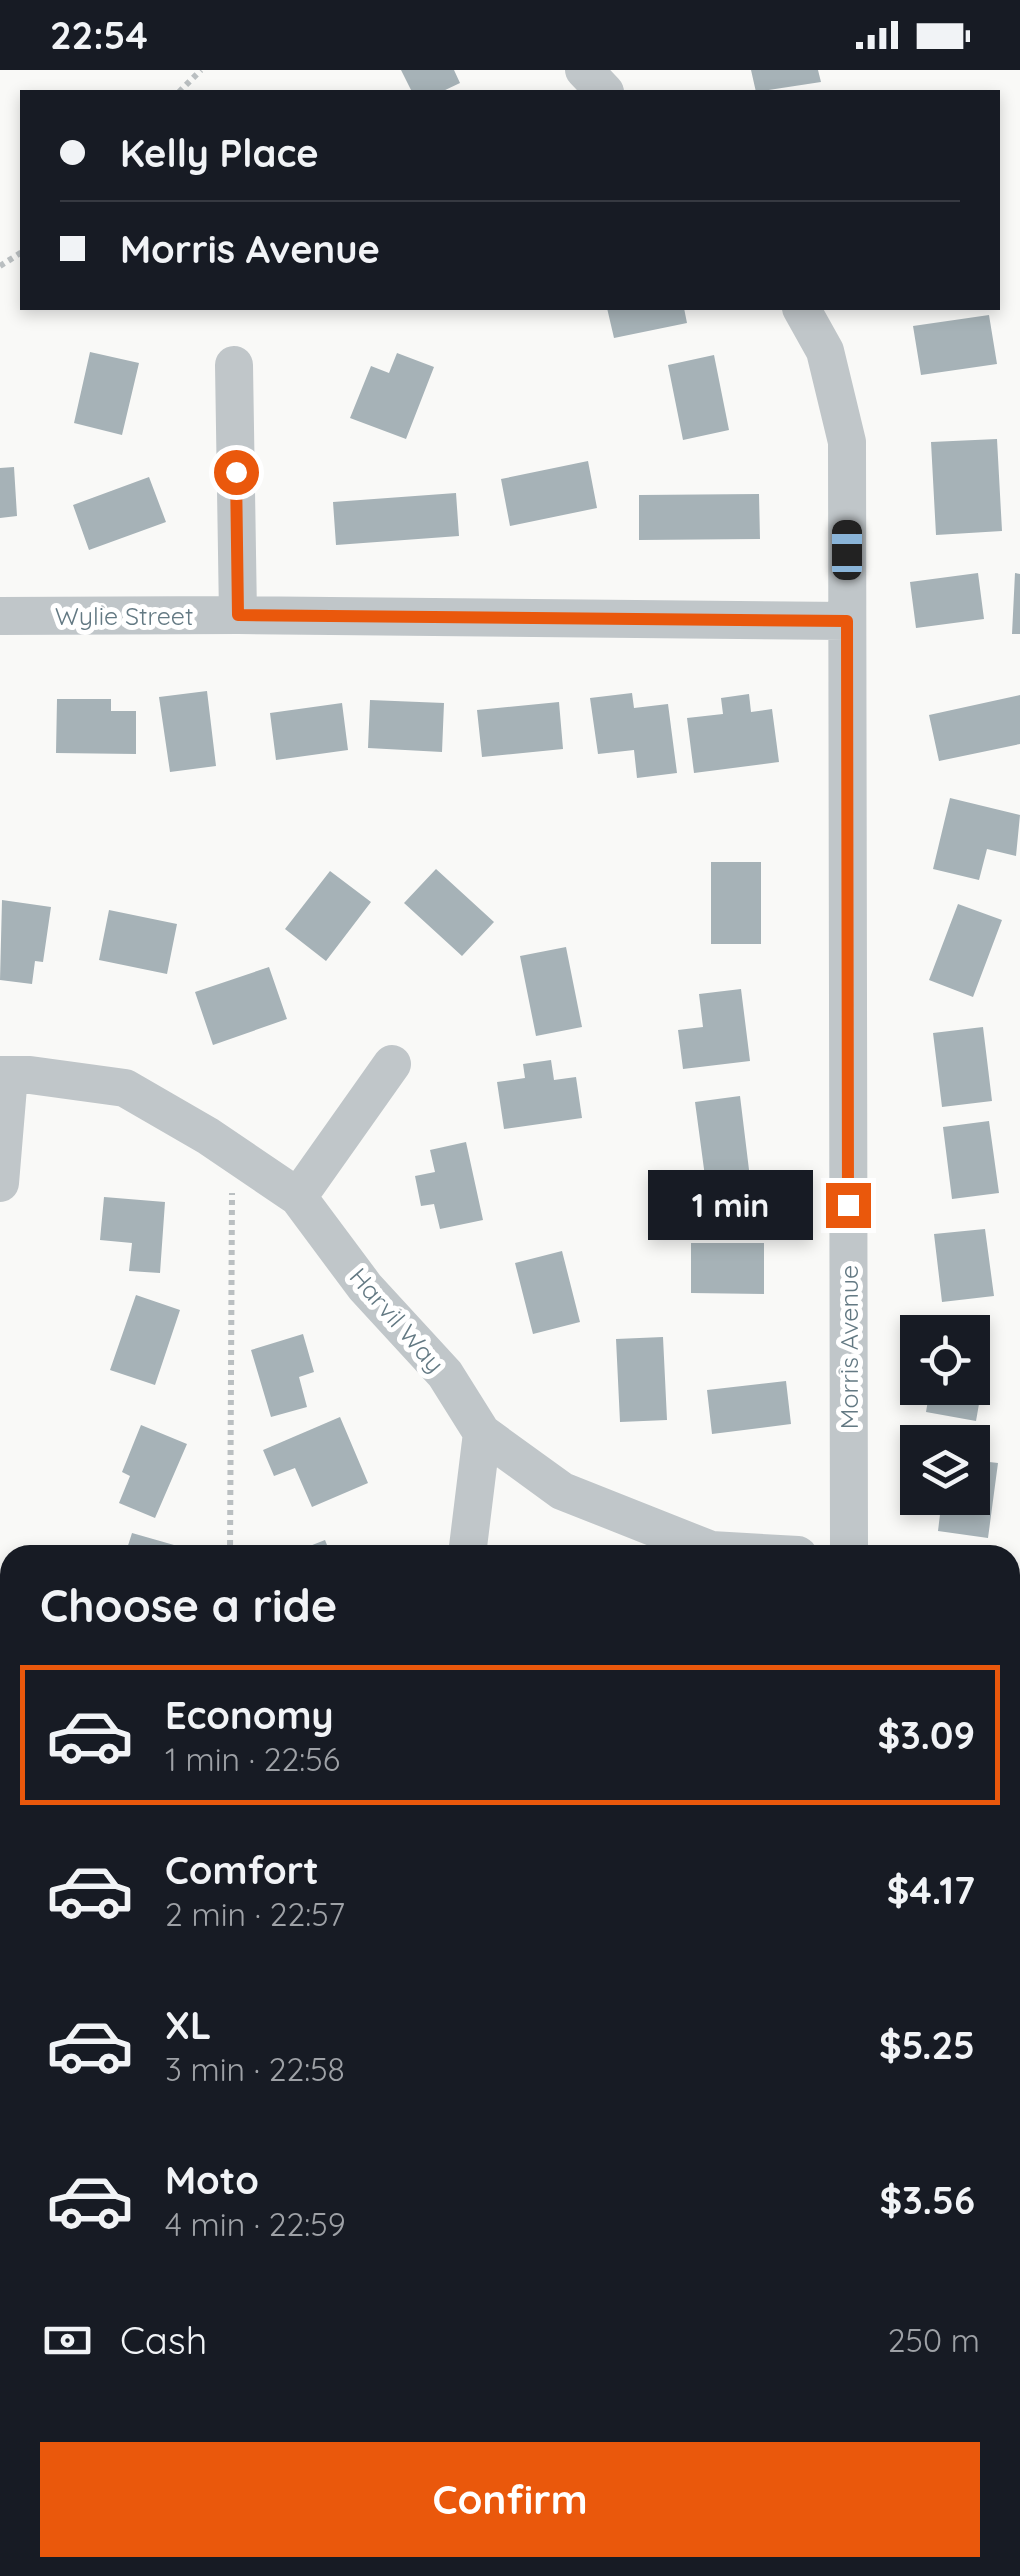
<!DOCTYPE html>
<meta charset="utf-8">
<style>
body{margin:0;font-family:Quicksand,sans-serif;background:#242831;color:#f1f3f6;height:100vh;display:flex;flex-direction:column;font-size:38px;white-space:nowrap}
*{box-sizing:border-box;margin:0}
p{font-size:32px;color:#9ea1a6}
.icon{flex:none;width:55px;height:55px;fill:none;stroke:currentColor;stroke-width:2;stroke-linecap:round;stroke-linejoin:round}
.map{position:relative;flex:1;overflow:hidden}
.details{position:absolute;left:0px;top:1475px;width:1020px;height:1032px;display:flex;flex-direction:column;background:#171b24;border-radius:30px 30px 0 0;box-shadow:0 5px 15px #0003}
.details>*{flex:none}
.guide{position:absolute;left:20px;top:20px;width:980px;height:220px;border-radius:0px;box-shadow:0 5px 15px #0003;display:grid;align-content:center;height:220px;padding:0 40px;background:#171b24}
.fabs{position:absolute;left:900px;top:1245px;display:grid;gap:20px}
.fabs a{display:grid;place-items:center;width:90px;height:90px;border-radius:0px;background:#171b24;box-shadow:0 5px 15px #0003;font-size:50px}
.end{position:absolute;width:45px;height:45px;margin:-22px;border:12px solid #ea580c;background:#fff;box-shadow:0 0 0 5px #fff}
.from{border-radius:50%}
.bubble{position:absolute;height:70px;border-radius:0px;background:#171b24;box-shadow:0 5px 15px #0003;font-size:32px;font-weight:800;line-height:70px;text-align:center}
.car{position:absolute;width:30px;height:60px;margin:-30px -15px;border-radius:12px;box-shadow:0 0 8px 2px #0007;background:linear-gradient(#222 24%,#8ab4d8 0 40%,#222 0 76%,#8ab4d8 0 86%,#222 0)}
.guide b{display:flex;align-items:center;gap:35px;height:95px;font-size:38px}
.guide b+b{border-top:2px solid #363941}
.guide i{width:25px;height:25px;background:#f1f3f6}
ul{padding:0;list-style:none}
li{display:flex;align-items:center;gap:30px;height:140px;margin:0 20px 15px;padding:0 20px;border:5px solid transparent;border-radius:0px}
li div{flex:1}
li b{display:block;font-size:38px}
li em{font-style:normal;font-weight:800}
li.current{border-color:#ea580c}
li>.icon{width:90px;height:90px;stroke-width:1.5}
h2{padding:0 40px;font-size:45px;line-height:120px}
.pay{display:flex;align-items:center;gap:25px;height:110px;padding:0 40px;font-size:38px}
.pay p{margin-inline-start:auto}
.button{display:flex;gap:20px;margin-top:auto;padding:20px 40px}
.button a{flex:1;height:115px;border-radius:0px;background:#ea580c;color:#fff;font-size:40px;font-weight:800;line-height:115px;text-align:center}
.status{display:flex;justify-content:space-between;align-items:center;height:70px;padding:0 50px;background:#171b24;direction:ltr}
.status svg{height:28px;fill:currentColor}
.map>svg:first-child{display:block}
</style>
<div class="status"><b>22:54</b><svg viewBox="0 0 49 12"><path d="M0 12V9h3v3zM5 12V6h3v6zM10 12V3h3v9zM15 12V0h3v12zM26 1h20v11H26zM47 4h2v5h-2z"/></svg></div>
<div class="map">
<svg width="1020" height="2506" viewBox="0 0 1020 2506">
<rect width="100%" height="100%" fill="#f9f9f7"/>
<!-- green -->
<path fill="#daded6" d="M0,1872L10,1874V2378L0,2375Z"/>
<!-- building -->
<path fill="#a6b2b7" d="M401,0H454L460,13L441,22H412Z
M751,0H818L821,12L756,22Z
M607,238H684L687,253L614,268Z
M989,245L997,294L921,305L913,256Z
M90,282L139,293L122,365L74,353Z
M397,283L434,297L406,369L350,348L371,296L389,303Z
M714,285L729,360L683,370L668,295Z
M997,369L1002,461L936,465L931,372Z
M588,391L597,438L510,456L501,409Z
M14,397L17,446L0,448V398Z
M149,407L166,452L89,480L73,435Z
M456,423L459,466L336,475L333,432Z
M759,424L760,469L639,470V425Z
M978,503L984,549L916,558L910,512Z
M1015,503L1020,504V564H1012Z
M207,621L216,696L170,702L159,627Z
M632,623L634,638L668,634L677,703L637,708L634,680L598,684L590,628Z
M749,624L751,642L772,639L779,692L694,703L687,648L723,644L721,628Z
M1020,625V674L939,691L929,645Z
M57,629H111V641H136V684L56,683Z
M370,630L444,633L442,682L368,678Z
M559,632L563,679L482,687L477,640Z
M342,633L348,680L276,690L270,643Z
M950,728L1020,745L1016,786L987,779L979,810L933,799Z
M711,792H761V874H711Z
M436,799L494,852L462,886L404,833Z
M330,801L371,832L326,891L285,859Z
M2,830L51,837L43,892L35,891L32,914L0,910Z
M958,834L1002,850L973,927L929,910Z
M109,840L177,854L167,904L99,890Z
M566,877L582,957L536,966L520,886Z
M269,897L287,949L213,975L195,922Z
M741,919L750,991L683,999L678,960L703,957L699,924Z
M983,957L992,1031L942,1037L933,963Z
M551,990L554,1010L576,1007L582,1048L504,1059L497,1012L525,1008L523,994Z
M740,1026L750,1108L706,1114L695,1032Z
M989,1051L999,1123L952,1129L943,1057Z
M466,1072L483,1150L440,1159L434,1134L421,1136L415,1106L435,1102L430,1080Z
M104,1127L165,1132L160,1203L129,1201L132,1173L100,1170Z
M985,1159L994,1226L942,1232L934,1164Z
M691,1173H764V1224L691,1223Z
M562,1181L580,1252L533,1264L515,1193Z
M136,1225L180,1240L155,1315L110,1300Z
M303,1264L314,1302L299,1307L307,1337L271,1347L251,1280Z
M663,1267L667,1350L620,1352L616,1269Z
M972,1274L989,1277L976,1351L926,1342L930,1318H972Z
M786,1311L791,1354L712,1364L707,1320Z
M340,1347L368,1413L312,1437L295,1398L274,1406L263,1380Z
M141,1355L187,1374L155,1448L119,1433L130,1406L122,1402Z
M972,1390L998,1393L988,1468L938,1461L942,1428H972Z
M132,1463L174,1475L171,1485H125Z
M325,1470L331,1485H287Z
M0,1778L10,1780L5,1813L0,1812Z
M1010,1926L1020,1928V1973L1010,1972Z
M1020,2041V2087L1010,2089V2043Z
M1010,2149L1020,2154V2208L1010,2203Z
M10,2407V2494L0,2499V2412Z
M1010,2452L1020,2454V2506H986L988,2498H1010Z
M86,2498H140L137,2506H83Z
M217,2498H310L312,2506H219Z
M546,2498H614L617,2500L613,2506H540Z
M727,2498H773V2506H727Z"/>
<g fill="none" stroke-linecap="round" stroke-linejoin="round">
<!-- path -->
<path stroke="#babfc1" stroke-width="6" stroke-dasharray="5 5" stroke-linecap="butt" d="M179,22L201,0
M0,196L22,182
M230,1485L232,1123
M0,1893L10,1895
M0,2049L10,2057
M0,2089L10,2155
M0,2222L10,2199
M0,2365L10,2368
M173,2498V2506"/>
<!-- street -->
<path stroke="#c0c6c9" stroke-width="38" d="M584,0L605,22
M801,238L825,281L847,372L849,1485
M234,295L238,545
M0,546L238,545L847,551
M0,1005H30L125,1018L208,1066L298,1127L365,1217L445,1304L482,1363L562,1421L711,1480L798,1485
M0,1113L9,1005
M298,1127L392,994
M467,1485L482,1363
M1010,2397H1020
M859,2498V2506"/>
</g>
<g fill="none" stroke-linecap="round" stroke-linejoin="round">
<!-- route -->
<path stroke="#ea580c" stroke-width="12" d="M236,402L238,545L847,551L848,1135"/>
</g>
<g text-anchor="middle" stroke-width="10" stroke-linejoin="round" paint-order="stroke">
<!-- street labels -->
<g font-size="25" fill="#637983" stroke="#fff">
<text x="124" y="555">Wylie Street</text>
<text transform="translate(397 1250) rotate(49)" y="9">Harvil Way</text>
<text transform="translate(849 1277) rotate(-90)" y="9">Morris Avenue</text>
</g>
</g>
</svg>
<div class="fabs">
<a><svg class="icon" aria-label="locate" viewBox="0 0 24 24"><circle cx="12" cy="12" r="6"/><path d="M12 2v4M12 18v4M2 12h4M18 12h4"/></svg></a>
<a><svg class="icon" aria-label="layers" viewBox="0 0 24 24"><path d="M12 4l9 5-9 5-9-5zM3 14l9 5 9-5"/></svg></a>
</div>
<i class="end from" style="left:236px;top:402px"></i>
<i class="end" style="left:848px;top:1135px"></i>
<div class="bubble" style="left:648px;top:1100px;width:165px">1 min</div>
<i class="car" style="left:847px;top:480px;rotate:0deg"></i>
<div class="guide">
<b><i class="from"></i>Kelly Place</b>
<b><i></i>Morris Avenue</b>
</div>
<section class="details">
<h2>Choose a ride</h2>
<ul>
<li class="current"><svg class="icon" aria-label="car" viewBox="0 0 24 24"><path d="M5 17H2v-5l4-1 3-4h7l3 4 3 1v5h-3M9 17h6M6 11h13"/><circle cx="7" cy="17" r="2"/><circle cx="17" cy="17" r="2"/></svg><div><b>Economy</b><p>1 min · 22:56</p></div><em>$3.09</em></li>
<li><svg class="icon" aria-label="car" viewBox="0 0 24 24"><path d="M5 17H2v-5l4-1 3-4h7l3 4 3 1v5h-3M9 17h6M6 11h13"/><circle cx="7" cy="17" r="2"/><circle cx="17" cy="17" r="2"/></svg><div><b>Comfort</b><p>2 min · 22:57</p></div><em>$4.17</em></li>
<li><svg class="icon" aria-label="car" viewBox="0 0 24 24"><path d="M5 17H2v-5l4-1 3-4h7l3 4 3 1v5h-3M9 17h6M6 11h13"/><circle cx="7" cy="17" r="2"/><circle cx="17" cy="17" r="2"/></svg><div><b>XL</b><p>3 min · 22:58</p></div><em>$5.25</em></li>
<li><svg class="icon" aria-label="car" viewBox="0 0 24 24"><path d="M5 17H2v-5l4-1 3-4h7l3 4 3 1v5h-3M9 17h6M6 11h13"/><circle cx="7" cy="17" r="2"/><circle cx="17" cy="17" r="2"/></svg><div><b>Moto</b><p>4 min · 22:59</p></div><em>$3.56</em></li>
</ul>
<div class="pay"><svg class="icon" aria-label="cash" viewBox="0 0 24 24"><path d="M3 7h18v10H3z"/><circle cx="12" cy="12" r="2"/></svg>Cash<p>250 m</p></div>
<div class="button"><a>Confirm</a></div>
</section>
</div>
